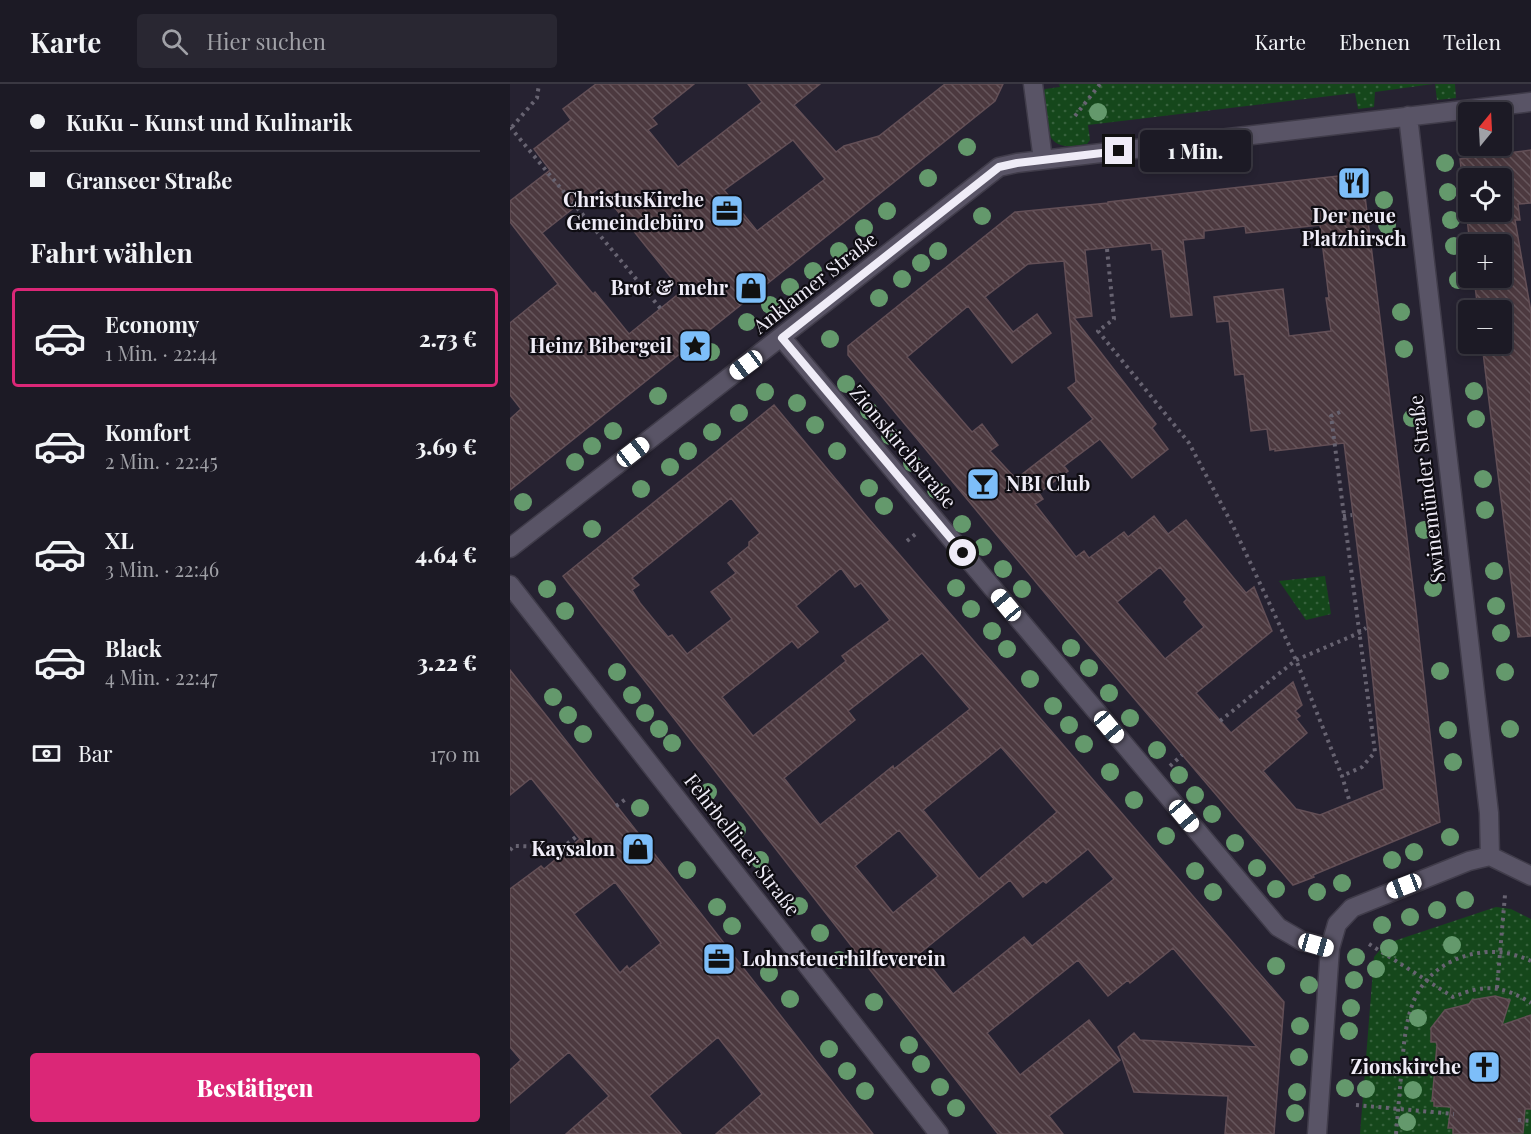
<!DOCTYPE html>
<html lang="de">
<meta charset="utf-8">
<style>
body{margin:0;font-family:"Playfair Display",serif;background:#292732;color:#f1f3f6;height:100vh;display:flex;flex-direction:column;font-size:22px;white-space:nowrap}
*{box-sizing:border-box;margin:0}
p{font-size:20px;color:#a0a1a7}
.icon{flex:none;width:33px;height:33px;fill:none;stroke:currentColor;stroke-width:2;stroke-linecap:round;stroke-linejoin:round}
.map{position:relative;flex:1;overflow:hidden}
.side{display:flex;flex-direction:column;background:#1c1a25;width:510px}
.side>*{flex:none}
.guide{display:grid;align-content:center;height:132px;padding:0 30px;background:#1c1a25}
.needle{width:39px;rotate:18deg}
.controls{position:absolute;left:948px;top:18px;display:grid;gap:12px}
.controls a{display:grid;place-items:center;width:54px;height:54px;border-radius:6px;background:#1c1a25;box-shadow:0 3px 9px #0003,0 0 0 2px #3a3842;font-size:30px}
.end{position:absolute;width:27px;height:27px;margin:-14px;border:8px solid #efecf7;background:#111;box-shadow:0 0 0 3px #111}
.from{border-radius:50%}
.bubble{position:absolute;height:42px;border-radius:6px;background:#1c1a25;box-shadow:0 3px 9px #0003,0 0 0 2px #3a3842;font-size:20px;font-weight:800;line-height:42px;text-align:center}
.car{position:absolute;width:18px;height:36px;margin:-18px -9px;border-radius:8px;box-shadow:0 0 4px 2px #0007;background:linear-gradient(#fff 24%,#345 0 40%,#fff 0 76%,#345 0 86%,#fff 0)}
.guide b{display:flex;align-items:center;gap:21px;height:57px;font-size:22px}
.guide b+b{border-top:2px solid #3a3842}
.guide i{width:15px;height:15px;background:#f1f3f6}
ul{padding:0;list-style:none}
li{display:flex;align-items:center;gap:18px;height:99px;margin:0 12px 9px;padding:0 18px;border:3px solid transparent;border-radius:6px}
li div{flex:1}
li b{display:block;font-size:22px}
li em{font-style:normal;font-weight:800}
li.current{border-color:#db2777}
li>.icon{width:54px;height:54px;stroke-width:1.5}
h2{padding:0 30px;font-size:27px;line-height:72px}
.pay{display:flex;align-items:center;gap:15px;height:66px;padding:0 30px;font-size:22px}
.pay p{margin-inline-start:auto}
.action{display:flex;gap:12px;margin-top:auto;padding:12px 30px}
.action a{flex:1;height:69px;border-radius:6px;background:#db2777;color:#fff;font-size:24px;font-weight:800;line-height:69px;text-align:center}
header{display:flex;align-items:center;gap:36px;box-sizing:border-box;height:84px;padding:0 30px;background:#1c1a25;border-bottom:2px solid #3a3842}
header strong{font-size:28px}
nav{display:flex;gap:33px;margin-inline-start:auto;font-size:21px}
.search{width:420px;height:54px;background:#292732;display:flex;align-items:center;gap:15px;box-sizing:border-box;padding:0 21px;border-radius:6px;color:#a0a1a7;font-size:22px}
main{display:flex;flex:1;min-height:0}
.map>svg:first-child{display:block}
</style>
<header>
<strong>Karte</strong>
<div class="search"><svg class="icon" aria-label="search" viewBox="0 0 24 24"><circle cx="10" cy="10" r="6"/><path d="M15 15l6 6"/></svg>Hier suchen</div>
<nav><a>Karte</a><a>Ebenen</a><a>Teilen</a></nav>
</header>
<main>
<section class="side">
<div class="guide">
<b><i class="from"></i>KuKu - Kunst und Kulinarik</b>
<b><i></i>Granseer Straße</b>
</div>
<h2>Fahrt wählen</h2>
<ul>
<li class="current"><svg class="icon" aria-label="car" viewBox="0 0 24 24"><path d="M5 17H2v-5l4-1 3-4h7l3 4 3 1v5h-3M9 17h6M6 11h13"/><circle cx="7" cy="17" r="2"/><circle cx="17" cy="17" r="2"/></svg><div><b>Economy</b><p>1 Min. · 22:44</p></div><em>2.73 €</em></li>
<li><svg class="icon" aria-label="car" viewBox="0 0 24 24"><path d="M5 17H2v-5l4-1 3-4h7l3 4 3 1v5h-3M9 17h6M6 11h13"/><circle cx="7" cy="17" r="2"/><circle cx="17" cy="17" r="2"/></svg><div><b>Komfort</b><p>2 Min. · 22:45</p></div><em>3.69 €</em></li>
<li><svg class="icon" aria-label="car" viewBox="0 0 24 24"><path d="M5 17H2v-5l4-1 3-4h7l3 4 3 1v5h-3M9 17h6M6 11h13"/><circle cx="7" cy="17" r="2"/><circle cx="17" cy="17" r="2"/></svg><div><b>XL</b><p>3 Min. · 22:46</p></div><em>4.64 €</em></li>
<li><svg class="icon" aria-label="car" viewBox="0 0 24 24"><path d="M5 17H2v-5l4-1 3-4h7l3 4 3 1v5h-3M9 17h6M6 11h13"/><circle cx="7" cy="17" r="2"/><circle cx="17" cy="17" r="2"/></svg><div><b>Black</b><p>4 Min. · 22:47</p></div><em>3.22 €</em></li>
</ul>
<div class="pay"><svg class="icon" aria-label="cash" viewBox="0 0 24 24"><path d="M3 7h18v10H3z"/><circle cx="12" cy="12" r="2"/></svg>Bar<p>170 m</p></div>
<div class="action"><a>Bestätigen</a></div>
</section>
<div class="map">
<svg width="1021" height="1050" viewBox="0 0 1021 1050">
<defs>
<pattern id="park-dots" width="8" height="8" patternUnits="userSpaceOnUse" patternTransform="scale(1.5)"><rect width="8" height="8" fill="#15471b"/><path d="M2 2h.1M6 6h.1" fill="none" stroke="#37623d" stroke-width="1.8" stroke-linecap="round"/></pattern>
<pattern id="building-back-hatch" width="6" height="6" patternUnits="userSpaceOnUse" patternTransform="scale(1.5)"><rect width="6" height="6" fill="#4c393f"/><path d="M-1 5l2 2M0 0l6 6M5-1l2 2" fill="none" stroke="#66565c"/></pattern>
</defs>
<rect width="100%" height="100%" fill="#262231"/>
<!-- park -->
<path fill="url(#park-dots)" d="M549,0H923L865,8L864,23L848,25L845,9L578,41L580,56L577,60C563,62 548,66 540,52L533,8L535,5L550,3Z
M925,0H945L946,14L927,16Z
M815,492L821,530L796,536L769,497Z
M986,823L1001,825L1021,835V1050H850L864,873L875,860Z"/>
<!-- building -->
<path fill="url(#building-back-hatch)" stroke="#634f56" stroke-width="1.5" fill-rule="evenodd" d="M86,0H184L142,34L147,40L138,46L168,83L252,18L238,0H310L284,21L326,68L334,62L369,52L435,0H493L485,17L0,406V335L11,325L0,311V239L48,200L0,138V117L40,86L24,65L61,36L53,25ZM283,56L315,95L247,147L214,106ZM89,104L172,207L119,250L85,208L83,210L32,149Z
M1021,66V119L1008,120L1010,136H1005L1021,228V552L1008,553L972,260H992V226H968L964,194H992V160H960L950,75ZM958,94H992V128H958Z
M846,90L853,96L906,527L930,738L803,791L804,793L783,801L554,532L379,321L338,271V262L505,128L598,119V118ZM810,141L819,214H816L821,247L779,252L773,205L704,213L707,238L719,237L725,291L734,290L741,347L757,345L760,366L765,365V367L834,359L857,540L874,705L810,731L786,725L753,687L797,649L786,635L790,632L785,627L792,621L783,598L721,649L686,609L762,547L744,503L736,509L676,436L658,450L644,432L618,453L614,448L579,474L574,467L566,473L525,420L533,415L529,409L558,387L554,382L590,355L622,394L658,365L642,344L646,340L564,234L582,232L575,166L641,159L642,166L652,165L661,233L682,231L673,156L694,154V147L735,142L736,149ZM554,177L566,298L558,304L583,335L506,395L480,367L488,361L472,340L462,348L397,273L458,222L502,279L541,249L527,230L503,248L475,213L518,180ZM650,483L677,515L674,518L694,543L655,575L607,518Z
M264,321L358,434L774,918L764,1050H715L718,1012L624,1008L608,963L624,949L630,956L747,963L663,864L620,899L618,896L598,912L568,876L477,949L510,991L579,936L610,976L539,1032L553,1050H488L53,492ZM221,414L250,449L239,458V462L218,479L226,489L201,508L222,535L177,570L162,551L158,553L130,519L122,506L129,501L122,494ZM331,484L345,503L351,499L380,536L332,572L336,577L243,652L212,613L282,557L288,564L308,548L286,522ZM412,569L460,625L384,685L383,682L310,741L274,694L345,636L338,627ZM491,663L547,728L469,795L413,726ZM389,746L428,792L383,829L345,782ZM578,765L604,795L522,862L514,853L443,910L410,869L500,796L513,813L533,797L536,799Z
M0,586L46,644L363,1050H206L252,1010L208,953L139,1012L171,1050H56L99,1012L59,968L0,1019V986L11,976L0,963V805L31,782L34,785L70,755L21,694L0,711ZM105,798L151,859L119,885L117,882L110,889L64,830Z
M985,912L1000,916L992,941L1021,931V1025H1015L1013,1049L943,1050V1044H938L941,1023L924,1022V1017H922L927,961L926,958H921V944L935,926L959,920L962,916Z"/>
<g fill="none" stroke-linecap="round" stroke-linejoin="round">
<defs>
<path id="minor" d="M523,0L533,76
M898,32L979,729L980,772
M272,254L768,843L792,857L820,864
M0,464L489,83L507,79L1021,18
M0,501L429,1050
M807,1050L820,864L827,840L842,824L959,777L980,772L1021,792"/>
</defs>
<!-- minor casing -->
<use href="#minor" stroke="#403c4a" stroke-width="21"/>
<!-- path -->
<path stroke="#676371" stroke-width="4" stroke-dasharray="3 4.5" stroke-linecap="butt" d="M565,32L590,0
M0,43L151,225
M2,43L27,14L29,0
M597,165L604,235L588,247L679,359L723,442L786,576L832,692L840,719
M180,262L185,269
M830,328L821,332L865,668L852,683L832,692
M833,432L842,431
M397,457L408,448
M710,637L786,576L849,549L856,544
M660,682L672,671
M106,722L116,715
M0,766L4,762L53,763L67,752
M859,860L943,913C974,900 992,901 1021,919
M987,904L995,811
M846,1021L944,1030
M1008,1036L1021,1037
M886,1050C888,1027 890,1004 892,981C896,934 900,894 949,874C973,865 998,866 1021,877"/>
<!-- minor -->
<use href="#minor" stroke="#595466" stroke-width="18"/>
</g>
<!-- trees -->
<g fill="#64996c">
<circle cx="588" cy="28" r="9"/>
<circle cx="457" cy="63" r="9"/>
<circle cx="935" cy="79" r="9"/>
<circle cx="418" cy="94" r="9"/>
<circle cx="938" cy="108" r="9"/>
<circle cx="874" cy="116" r="9"/>
<circle cx="377" cy="127" r="9"/>
<circle cx="472" cy="132" r="9"/>
<circle cx="941" cy="136" r="9"/>
<circle cx="877" cy="141" r="9"/>
<circle cx="354" cy="144" r="9"/>
<circle cx="944" cy="162" r="9"/>
<circle cx="329" cy="167" r="9"/>
<circle cx="428" cy="167" r="9"/>
<circle cx="411" cy="179" r="9"/>
<circle cx="303" cy="187" r="9"/>
<circle cx="392" cy="195" r="9"/>
<circle cx="948" cy="196" r="9"/>
<circle cx="280" cy="203" r="9"/>
<circle cx="369" cy="214" r="9"/>
<circle cx="260" cy="221" r="9"/>
<circle cx="891" cy="228" r="9"/>
<circle cx="237" cy="238" r="9"/>
<circle cx="320" cy="255" r="9"/>
<circle cx="894" cy="265" r="9"/>
<circle cx="201" cy="268" r="9"/>
<circle cx="336" cy="300" r="9"/>
<circle cx="964" cy="307" r="9"/>
<circle cx="255" cy="308" r="9"/>
<circle cx="148" cy="312" r="9"/>
<circle cx="287" cy="319" r="9"/>
<circle cx="359" cy="327" r="9"/>
<circle cx="229" cy="329" r="9"/>
<circle cx="902" cy="334" r="9"/>
<circle cx="966" cy="335" r="9"/>
<circle cx="305" cy="341" r="9"/>
<circle cx="103" cy="347" r="9"/>
<circle cx="202" cy="348" r="9"/>
<circle cx="380" cy="352" r="9"/>
<circle cx="82" cy="362" r="9"/>
<circle cx="178" cy="367" r="9"/>
<circle cx="327" cy="367" r="9"/>
<circle cx="65" cy="378" r="9"/>
<circle cx="402" cy="379" r="9"/>
<circle cx="160" cy="383" r="9"/>
<circle cx="973" cy="395" r="9"/>
<circle cx="359" cy="404" r="9"/>
<circle cx="131" cy="405" r="9"/>
<circle cx="426" cy="406" r="9"/>
<circle cx="13" cy="418" r="9"/>
<circle cx="374" cy="422" r="9"/>
<circle cx="975" cy="426" r="9"/>
<circle cx="452" cy="440" r="9"/>
<circle cx="82" cy="445" r="9"/>
<circle cx="914" cy="446" r="9"/>
<circle cx="473" cy="463" r="9"/>
<circle cx="493" cy="485" r="9"/>
<circle cx="984" cy="487" r="9"/>
<circle cx="446" cy="504" r="9"/>
<circle cx="923" cy="504" r="9"/>
<circle cx="37" cy="505" r="9"/>
<circle cx="512" cy="505" r="9"/>
<circle cx="986" cy="522" r="9"/>
<circle cx="461" cy="525" r="9"/>
<circle cx="55" cy="527" r="9"/>
<circle cx="482" cy="547" r="9"/>
<circle cx="991" cy="549" r="9"/>
<circle cx="561" cy="564" r="9"/>
<circle cx="497" cy="565" r="9"/>
<circle cx="579" cy="584" r="9"/>
<circle cx="930" cy="587" r="9"/>
<circle cx="107" cy="588" r="9"/>
<circle cx="995" cy="588" r="9"/>
<circle cx="520" cy="595" r="9"/>
<circle cx="599" cy="609" r="9"/>
<circle cx="122" cy="611" r="9"/>
<circle cx="43" cy="613" r="9"/>
<circle cx="543" cy="622" r="9"/>
<circle cx="135" cy="629" r="9"/>
<circle cx="58" cy="631" r="9"/>
<circle cx="620" cy="634" r="9"/>
<circle cx="559" cy="641" r="9"/>
<circle cx="149" cy="645" r="9"/>
<circle cx="1000" cy="645" r="9"/>
<circle cx="938" cy="646" r="9"/>
<circle cx="73" cy="650" r="9"/>
<circle cx="162" cy="659" r="9"/>
<circle cx="574" cy="660" r="9"/>
<circle cx="647" cy="666" r="9"/>
<circle cx="943" cy="678" r="9"/>
<circle cx="600" cy="688" r="9"/>
<circle cx="669" cy="691" r="9"/>
<circle cx="198" cy="708" r="9"/>
<circle cx="685" cy="711" r="9"/>
<circle cx="624" cy="716" r="9"/>
<circle cx="130" cy="724" r="9"/>
<circle cx="702" cy="730" r="9"/>
<circle cx="227" cy="746" r="9"/>
<circle cx="656" cy="752" r="9"/>
<circle cx="940" cy="753" r="9"/>
<circle cx="725" cy="759" r="9"/>
<circle cx="904" cy="768" r="9"/>
<circle cx="250" cy="776" r="9"/>
<circle cx="882" cy="776" r="9"/>
<circle cx="747" cy="784" r="9"/>
<circle cx="177" cy="786" r="9"/>
<circle cx="685" cy="787" r="9"/>
<circle cx="832" cy="799" r="9"/>
<circle cx="766" cy="805" r="9"/>
<circle cx="703" cy="808" r="9"/>
<circle cx="807" cy="808" r="9"/>
<circle cx="955" cy="816" r="9"/>
<circle cx="289" cy="822" r="9"/>
<circle cx="207" cy="823" r="9"/>
<circle cx="927" cy="826" r="9"/>
<circle cx="900" cy="833" r="9"/>
<circle cx="872" cy="841" r="9"/>
<circle cx="222" cy="842" r="9"/>
<circle cx="310" cy="849" r="9"/>
<circle cx="942" cy="861" r="9"/>
<circle cx="879" cy="864" r="9"/>
<circle cx="846" cy="873" r="9"/>
<circle cx="329" cy="876" r="9"/>
<circle cx="766" cy="882" r="9"/>
<circle cx="866" cy="885" r="9"/>
<circle cx="259" cy="889" r="9"/>
<circle cx="844" cy="896" r="9"/>
<circle cx="799" cy="901" r="9"/>
<circle cx="280" cy="915" r="9"/>
<circle cx="364" cy="918" r="9"/>
<circle cx="841" cy="924" r="9"/>
<circle cx="908" cy="934" r="9"/>
<circle cx="790" cy="942" r="9"/>
<circle cx="839" cy="947" r="9"/>
<circle cx="399" cy="961" r="9"/>
<circle cx="319" cy="965" r="9"/>
<circle cx="789" cy="973" r="9"/>
<circle cx="411" cy="980" r="9"/>
<circle cx="337" cy="987" r="9"/>
<circle cx="430" cy="1003" r="9"/>
<circle cx="835" cy="1004" r="9"/>
<circle cx="856" cy="1005" r="9"/>
<circle cx="903" cy="1006" r="9"/>
<circle cx="355" cy="1007" r="9"/>
<circle cx="787" cy="1008" r="9"/>
<circle cx="446" cy="1024" r="9"/>
<circle cx="785" cy="1029" r="9"/>
<circle cx="897" cy="1038" r="9"/>
</g>
<g fill="none" stroke-linecap="round" stroke-linejoin="round">
<!-- route -->
<path stroke="#efecf7" stroke-width="8" d="M453,469L272,254L489,83L507,79L609,67"/>
</g>
<!-- icons -->
<defs>
<symbol id="restaurant-square" viewBox="-11 -11 22 22"><rect x="-9" y="-9" width="18" height="18" rx="4" fill="#7dbef9" stroke="#0f0d13"/><path d="M-5-6h1v4h1v-4h1v4h1v-4h1v5L-1.5 .5V6h-2V.5L-5-1ZM5-6V6H3V1.5H1.5Q1.5-4 5-6Z" fill="#111"/></symbol>
<symbol id="office-square" viewBox="-11 -11 22 22"><rect x="-9" y="-9" width="18" height="18" rx="4" fill="#7dbef9" stroke="#0f0d13"/><path d="M-6-3h4V-5.5h4V-3h4V5H-6ZM-1-4.5V-3h2v-1.5ZM-6 0V1H6V0Z" fill="#111"/></symbol>
<symbol id="shop-square" viewBox="-11 -11 22 22"><rect x="-9" y="-9" width="18" height="18" rx="4" fill="#7dbef9" stroke="#0f0d13"/><path d="M-5-2.5h2.3a2.7 3.5 0 0 1 5.4 0H5L5.5 6h-11ZM-1.5-2.5h3a1.5 2.3 0 0 0-3 0Z" fill="#111"/></symbol>
<symbol id="sight-square" viewBox="-11 -11 22 22"><rect x="-9" y="-9" width="18" height="18" rx="4" fill="#7dbef9" stroke="#0f0d13"/><path d="M0-6L1.8-2.2L6-1.7L2.9 1.2L3.7 5.4L0 3.3L-3.7 5.4L-2.9 1.2L-6-1.7L-1.8-2.2Z" fill="#111"/></symbol>
<symbol id="bar-square" viewBox="-11 -11 22 22"><rect x="-9" y="-9" width="18" height="18" rx="4" fill="#7dbef9" stroke="#0f0d13"/><path d="M-6-5H6L.8 .8V4.5H3.5V6h-7V4.5H-.8V.8Z" fill="#111"/></symbol>
<symbol id="church-square" viewBox="-11 -11 22 22"><rect x="-9" y="-9" width="18" height="18" rx="4" fill="#7dbef9" stroke="#0f0d13"/><path d="M-1.2-6h2.4v3.5h3.3v2.4h-3.3V6h-2.4V-.1h-3.3v-2.4h3.3Z" fill="#111"/></symbol>
</defs>
<g fill-rule="evenodd">
<use href="#restaurant-square" x="825" y="80" width="38" height="38"/>
<use href="#office-square" x="198" y="108" width="38" height="38"/>
<use href="#shop-square" x="222" y="185" width="38" height="38"/>
<use href="#sight-square" x="166" y="243" width="38" height="38"/>
<use href="#bar-square" x="454" y="381" width="38" height="38"/>
<use href="#shop-square" x="109" y="746" width="38" height="38"/>
<use href="#office-square" x="190" y="856" width="38" height="38"/>
<use href="#church-square" x="955" y="964" width="38" height="38"/>
</g>
<g text-anchor="middle" stroke-width="4.5" stroke-linejoin="round" paint-order="stroke">
<!-- poi labels -->
<g font-size="20" font-weight="bold" fill="#efecf7" stroke="#0f0d13" text-anchor="end">
<text x="194" y="123">ChristusKirche<tspan x="194" dy="23">Gemeindebüro</tspan></text>
<text x="844" y="139" text-anchor="middle">Der neue<tspan x="844" dy="23">Platzhirsch</tspan></text>
<text x="218" y="211">Brot &amp; mehr</text>
<text x="162" y="269">Heinz Bibergeil</text>
<text x="496" y="407" text-anchor="start">NBI Club</text>
<text x="105" y="772">Kaysalon</text>
<text x="232" y="882" text-anchor="start">Lohnsteuerhilfeverein</text>
<text x="951" y="990">Zionskirche</text>
</g>
<!-- street labels -->
<g font-size="20" fill="#efecf7" stroke="#0f0d13">
<text transform="translate(305 199) rotate(-38)" y="7">Anklamer Straße</text>
<text transform="translate(393 363) rotate(50)" y="7">Zionskirchstraße</text>
<text transform="translate(917 405) rotate(-97)" y="7">Swinemünder Straße</text>
<text transform="translate(232 761) rotate(52)" y="7">Fehrbelliner Straße</text>
</g>
</g>
</svg>
<div class="controls">
<a><svg class="needle" viewBox="-14 -14 28 28"><path d="M0-13l5 13h-10z" fill="#e53935"/><path d="M0 13l5-13h-10z" fill="#a0a1a7"/></svg></a>
<a><svg class="icon" aria-label="locate" viewBox="0 0 24 24"><circle cx="12" cy="12" r="6"/><path d="M12 2v4M12 18v4M2 12h4M18 12h4"/></svg></a>
<a>+</a>
<a>−</a>
</div>
<i class="end from" style="left:453px;top:469px"></i>
<i class="end" style="left:609px;top:67px"></i>
<div class="bubble" style="left:630px;top:46px;width:111px">1 Min.</div>
<i class="car" style="left:236px;top:281px;rotate:233deg"></i>
<i class="car" style="left:123px;top:368px;rotate:52deg"></i>
<i class="car" style="left:496px;top:521px;rotate:320deg"></i>
<i class="car" style="left:599px;top:643px;rotate:140deg"></i>
<i class="car" style="left:674px;top:732px;rotate:140deg"></i>
<i class="car" style="left:894px;top:802px;rotate:249deg"></i>
<i class="car" style="left:806px;top:861px;rotate:106deg"></i>
</div>
</main>
